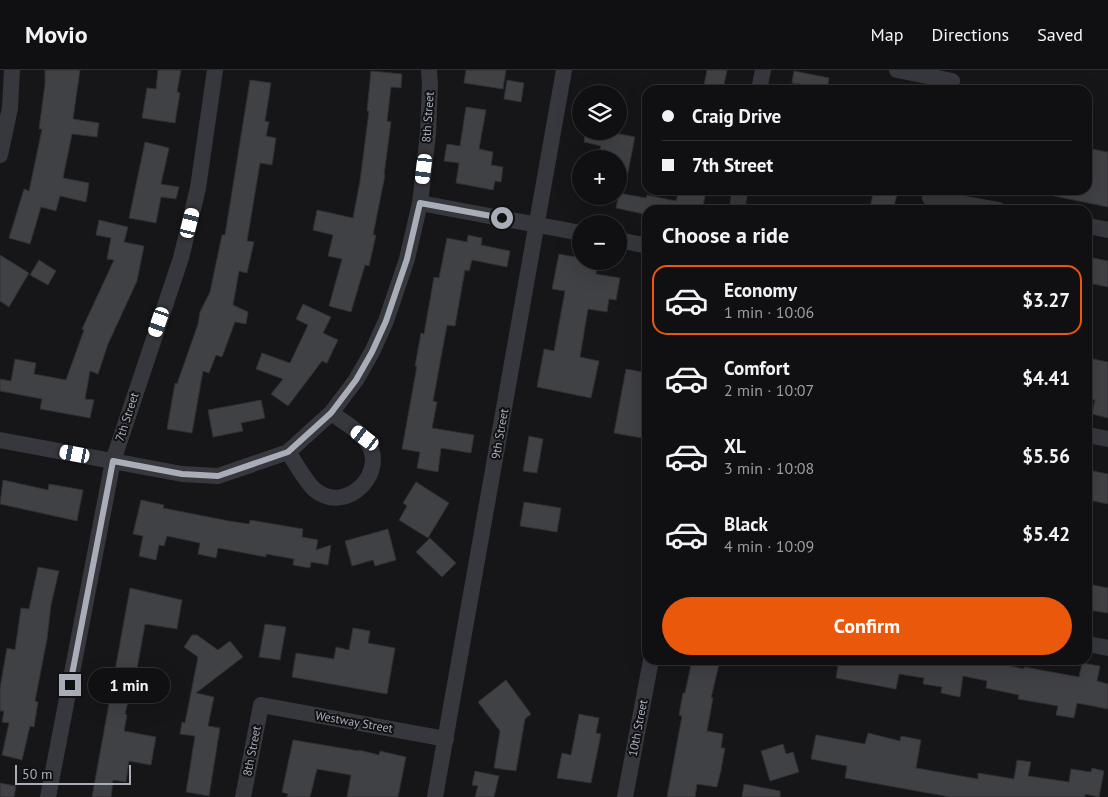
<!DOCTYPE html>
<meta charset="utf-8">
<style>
body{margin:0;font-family:"PT Sans",sans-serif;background:#19191b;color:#f1f3f6;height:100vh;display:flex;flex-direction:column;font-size:19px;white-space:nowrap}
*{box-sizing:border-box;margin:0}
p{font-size:16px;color:#9c9d9f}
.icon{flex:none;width:28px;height:28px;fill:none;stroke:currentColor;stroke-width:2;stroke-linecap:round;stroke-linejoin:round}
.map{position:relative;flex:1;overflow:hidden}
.drawer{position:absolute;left:642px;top:135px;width:450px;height:460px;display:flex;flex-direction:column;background:#101012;border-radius:15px;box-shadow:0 5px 20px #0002,0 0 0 1px #303032}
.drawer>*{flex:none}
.hud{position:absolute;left:642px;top:15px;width:450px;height:110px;border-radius:15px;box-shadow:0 5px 20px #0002,0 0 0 1px #303032;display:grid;align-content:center;height:110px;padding:0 20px;background:#101012}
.fabs{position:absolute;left:572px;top:15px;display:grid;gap:10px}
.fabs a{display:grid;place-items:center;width:55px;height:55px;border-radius:50%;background:#101012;box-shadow:0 5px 20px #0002,0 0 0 1px #303032;font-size:25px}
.scale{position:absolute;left:15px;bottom:12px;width:116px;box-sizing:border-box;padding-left:5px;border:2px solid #a8adb8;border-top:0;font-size:14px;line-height:18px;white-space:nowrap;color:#a8adb8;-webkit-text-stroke:4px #111113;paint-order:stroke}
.end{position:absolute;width:22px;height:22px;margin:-11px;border:6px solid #a8adb8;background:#111;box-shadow:0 0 0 2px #111}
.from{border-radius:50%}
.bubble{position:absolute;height:35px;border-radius:18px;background:#101012;box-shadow:0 5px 20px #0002,0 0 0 1px #303032;font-size:16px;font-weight:600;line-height:35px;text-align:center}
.car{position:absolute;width:15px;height:30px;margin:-15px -8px;border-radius:6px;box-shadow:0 0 4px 1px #0007;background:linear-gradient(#fff 24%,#345 0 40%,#fff 0 76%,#345 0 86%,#fff 0)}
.hud b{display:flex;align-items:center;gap:18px;height:48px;font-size:19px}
.hud b+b{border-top:1px solid #303032}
.hud i{width:12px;height:12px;background:#f1f3f6}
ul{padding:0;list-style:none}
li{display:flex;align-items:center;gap:15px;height:70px;margin:0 10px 8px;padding:0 10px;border:2px solid transparent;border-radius:15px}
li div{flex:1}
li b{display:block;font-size:19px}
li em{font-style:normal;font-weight:600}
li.selected{border-color:#ea580c}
li>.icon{width:45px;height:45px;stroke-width:1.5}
h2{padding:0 20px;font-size:22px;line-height:60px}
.action{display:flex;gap:10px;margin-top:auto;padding:10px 20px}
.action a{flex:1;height:58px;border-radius:30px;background:#ea580c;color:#fff;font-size:20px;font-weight:600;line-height:58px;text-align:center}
header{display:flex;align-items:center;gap:30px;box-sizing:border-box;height:70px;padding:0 25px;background:#101012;border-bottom:1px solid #303032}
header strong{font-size:24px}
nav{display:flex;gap:28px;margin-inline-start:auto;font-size:18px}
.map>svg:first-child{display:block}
</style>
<header>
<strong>Movio</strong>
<nav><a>Map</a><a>Directions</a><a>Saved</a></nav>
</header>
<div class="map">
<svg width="1108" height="727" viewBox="0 0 1108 727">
<rect width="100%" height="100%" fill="#161618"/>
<!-- building -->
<path fill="#404145" stroke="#303034" d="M45,0H80L73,49L99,53L97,67L72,64L63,108L89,113L86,132L60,126L56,141L41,137L30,174L9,168L24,119L29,121L42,59H39L45,14Z
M158,0H181L177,22L180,23L175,53L142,48L147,18L156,19Z
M466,0H506L503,19L464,13Z
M707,0H727L723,20H703Z
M371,1L402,4L401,18L391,17L387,51L391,52L384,105H385L373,165H376L369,196L365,195L351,242L329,236L342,189L328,186L333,165L313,160L317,140L353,148L360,111L369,41H367Z
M794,1L829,8L827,20H798L800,14L792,13Z
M250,10L271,13L265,51L269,52L266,66L276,68L272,95L260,93L247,171L254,172L247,203L239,201L233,235L248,242L246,254L235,252L222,287L216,285L209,303L203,301L192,363L167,359L175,313L177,314L198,254L200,242L210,222L222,165H225Z
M507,10L524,13L521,32L504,29Z
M466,37L486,40L479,79L493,82L491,95L503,97L501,112L495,111L493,120L456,113L459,93L444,91L447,74L460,76Z
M586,61H605L635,67L625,117H619V89H598L601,76L584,72Z
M145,72L169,78L161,114L179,117L176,129L161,127L156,153L129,148Z
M1091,79L1108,82V137L1054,126L1055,120H1088V100Z
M679,120H697L706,122L702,140H648V145L616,138L619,123L646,128L647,125L676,131Z
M874,120H898L893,140H882L870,137Z
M99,150L128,157L124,172L144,176L137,211L108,274L98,304L90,301L85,329L94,330L90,348L40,339L42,329L0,321V309L11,311L15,289L36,293L34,304L66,310L84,260L82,259L114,190L107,189L111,168L96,165Z
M468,165L482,168L481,175L510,181L507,197L472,190L469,201L465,200L455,256L447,255L433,331L437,332L432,358L474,365L471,383L441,378L438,402L417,398L420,382L402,379L417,296H415L421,263L424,264L434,207L439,208L447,168L467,172Z
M559,184L581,188V191H598L596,204L620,208L616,230L609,229L607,242L588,239L580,287L599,291L591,328L537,317L544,279L554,281L565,221L552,219Z
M0,185L29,203L9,237L0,231Z
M1088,187L1108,191V217L1088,213Z
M39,190L56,201L48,215L30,205Z
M303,234L331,247L323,263L338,270L327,293L322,291L288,336L271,324L283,309L256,299L262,283L290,293L308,255L296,249Z
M1088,288L1108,292V348L1092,344L1095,330L1088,328Z
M626,299L648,303V369L614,363Z
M261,330L265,348L241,353L243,361L213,367L208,340Z
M529,366L543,369L537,403L523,401Z
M1088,400L1108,404V434L1088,430Z
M3,410L48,420L49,414L83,420L77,451L0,434Z
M416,412L449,433L428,468L399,450L407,436L403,433Z
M141,430L164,435L163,438L229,451L249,454L250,450L303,459L302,467L318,470L316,480L331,475L328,495L311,492L310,498L293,495L294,489L266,484V487L218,478L216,488L198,484L200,473L167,466L164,476L159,475L156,490L139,486L143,466L133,464Z
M524,432L561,438L557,462L520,456Z
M388,459L396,490L375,496L373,490L352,496L345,471Z
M430,468L456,493L442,507L416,482Z
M38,497L59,501L51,535L47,569L35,631L38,632L34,657L30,656L22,690L2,685L9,653L2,652L4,641H0V618L7,578L15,580L21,538L29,539Z
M1088,514L1108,518V543L1088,540Z
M130,518L182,530L177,559L145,554L134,616L132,615L125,644L127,645L124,661L156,667L151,695L129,691L126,712L113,710L111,727H92Z
M265,554L286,557L280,590L259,587Z
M353,558L370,561L368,573L395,578L387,624L292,607L296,583L334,589L336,577L349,580Z
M192,565H197L218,580L230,571L243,587L196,623L214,627L208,656L220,658L209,726L186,722L195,666L180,664L182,652L185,653L198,587L184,577Z
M692,590H720L711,628H713L707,661L723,664L721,678H725L721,700L717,717L697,714L695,727H667L682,646L679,645L683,623H685Z
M839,590H984L1024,599V597L1079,607L1082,593L1100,596L1097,611L1108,614V639L1077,633L1074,648L1056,645L1058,636L1018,629L1019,625L986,618L987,611L963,606L960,627L941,623L942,617L923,614L924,608L899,604L896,619L836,608Z
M506,610L531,644L525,649L516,701L494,698L500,661L478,632Z
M579,644L599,648L596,663L601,664L591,713L557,708L562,683L571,685Z
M868,663L900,671L901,666L921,670L916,698L978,709V703L1014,709L1017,690L1031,692L1028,706L1069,712L1071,699L1091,702L1092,698L1104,701L1099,727L1085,724V727H950L845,708L847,696L811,689L816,665L865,674Z
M293,670L359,681V680L379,685L380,681L406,687L398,727H347L351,705L317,699L310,727H287L288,724L282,722Z
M783,674L786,684L793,682L799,702L770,711L761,681Z
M475,701L499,706L494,727H475L478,716L472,715Z
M0,713L16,716L14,727H0Z
M744,714L780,721V727H742Z"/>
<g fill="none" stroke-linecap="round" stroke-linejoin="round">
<!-- minor -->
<path stroke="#37383d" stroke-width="16" d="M897,0L952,11
M759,20L763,0
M0,85L10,38L12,0
M930,128L998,140
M420,133L581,163
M737,140L740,120
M1088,156L1108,160
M619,170L648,176
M1088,365L1108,369
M0,370L182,404L218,406L288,382L331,343L356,310L372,282L386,251L407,189L420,133L428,64L430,14L429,0
M288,382C295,392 307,414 315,420C347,446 391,400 365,369C358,360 341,350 331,343
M1088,574L1108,578
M48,727L113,391L181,188L198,118L215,0
M243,727L261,635L446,669
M435,727L564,0
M625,727L651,590"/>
</g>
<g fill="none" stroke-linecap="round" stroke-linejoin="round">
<!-- route -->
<path stroke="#a8adb8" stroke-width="6" d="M70,615L113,391L182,404L218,406L288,382L331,343L356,310L372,282L386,251L407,189L420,133L502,148"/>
</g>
<g text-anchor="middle" stroke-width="4" stroke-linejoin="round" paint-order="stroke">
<!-- street labels -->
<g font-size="12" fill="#a8adb8" stroke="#111113">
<text transform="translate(428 47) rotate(-86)" y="4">8th Street</text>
<text transform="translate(127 347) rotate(-72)" y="4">7th Street</text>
<text transform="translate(500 364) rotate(-80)" y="4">9th Street</text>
<text transform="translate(354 652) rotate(10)" y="4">Westway Street</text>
<text transform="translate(638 658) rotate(-79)" y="4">10th Street</text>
<text transform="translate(252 681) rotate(-79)" y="4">8th Street</text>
</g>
</g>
</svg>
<div class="fabs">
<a><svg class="icon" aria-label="layers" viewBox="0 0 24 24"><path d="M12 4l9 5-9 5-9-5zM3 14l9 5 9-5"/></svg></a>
<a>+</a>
<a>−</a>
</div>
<div class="scale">50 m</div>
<i class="end from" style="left:502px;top:148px"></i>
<i class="end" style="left:70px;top:615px"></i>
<div class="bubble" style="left:88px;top:598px;width:82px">1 min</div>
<i class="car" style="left:424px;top:99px;rotate:187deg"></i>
<i class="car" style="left:190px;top:153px;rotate:14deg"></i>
<i class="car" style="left:159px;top:252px;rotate:199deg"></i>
<i class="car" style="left:365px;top:368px;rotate:307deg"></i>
<i class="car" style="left:75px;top:384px;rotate:281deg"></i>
<div class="hud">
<b><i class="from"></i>Craig Drive</b>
<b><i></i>7th Street</b>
</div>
<section class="drawer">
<h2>Choose a ride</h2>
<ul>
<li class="selected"><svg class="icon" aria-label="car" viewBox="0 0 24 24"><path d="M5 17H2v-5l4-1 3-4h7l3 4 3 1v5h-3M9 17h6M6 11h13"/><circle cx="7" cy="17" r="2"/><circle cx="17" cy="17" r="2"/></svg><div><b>Economy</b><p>1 min · 10:06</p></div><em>$3.27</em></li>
<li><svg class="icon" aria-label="car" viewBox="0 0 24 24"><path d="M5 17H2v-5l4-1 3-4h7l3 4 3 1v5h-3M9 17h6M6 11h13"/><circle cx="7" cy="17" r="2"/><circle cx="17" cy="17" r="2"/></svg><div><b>Comfort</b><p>2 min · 10:07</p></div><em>$4.41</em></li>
<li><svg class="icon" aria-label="car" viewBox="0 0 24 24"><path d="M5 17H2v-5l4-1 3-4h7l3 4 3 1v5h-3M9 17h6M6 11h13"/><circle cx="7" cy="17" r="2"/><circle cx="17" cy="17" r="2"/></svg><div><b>XL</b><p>3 min · 10:08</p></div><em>$5.56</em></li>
<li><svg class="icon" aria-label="car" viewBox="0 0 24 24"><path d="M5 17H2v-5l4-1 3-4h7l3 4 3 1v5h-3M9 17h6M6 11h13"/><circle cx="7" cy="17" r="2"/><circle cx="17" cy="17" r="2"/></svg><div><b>Black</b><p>4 min · 10:09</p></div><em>$5.42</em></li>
</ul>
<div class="action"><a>Confirm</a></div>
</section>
</div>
